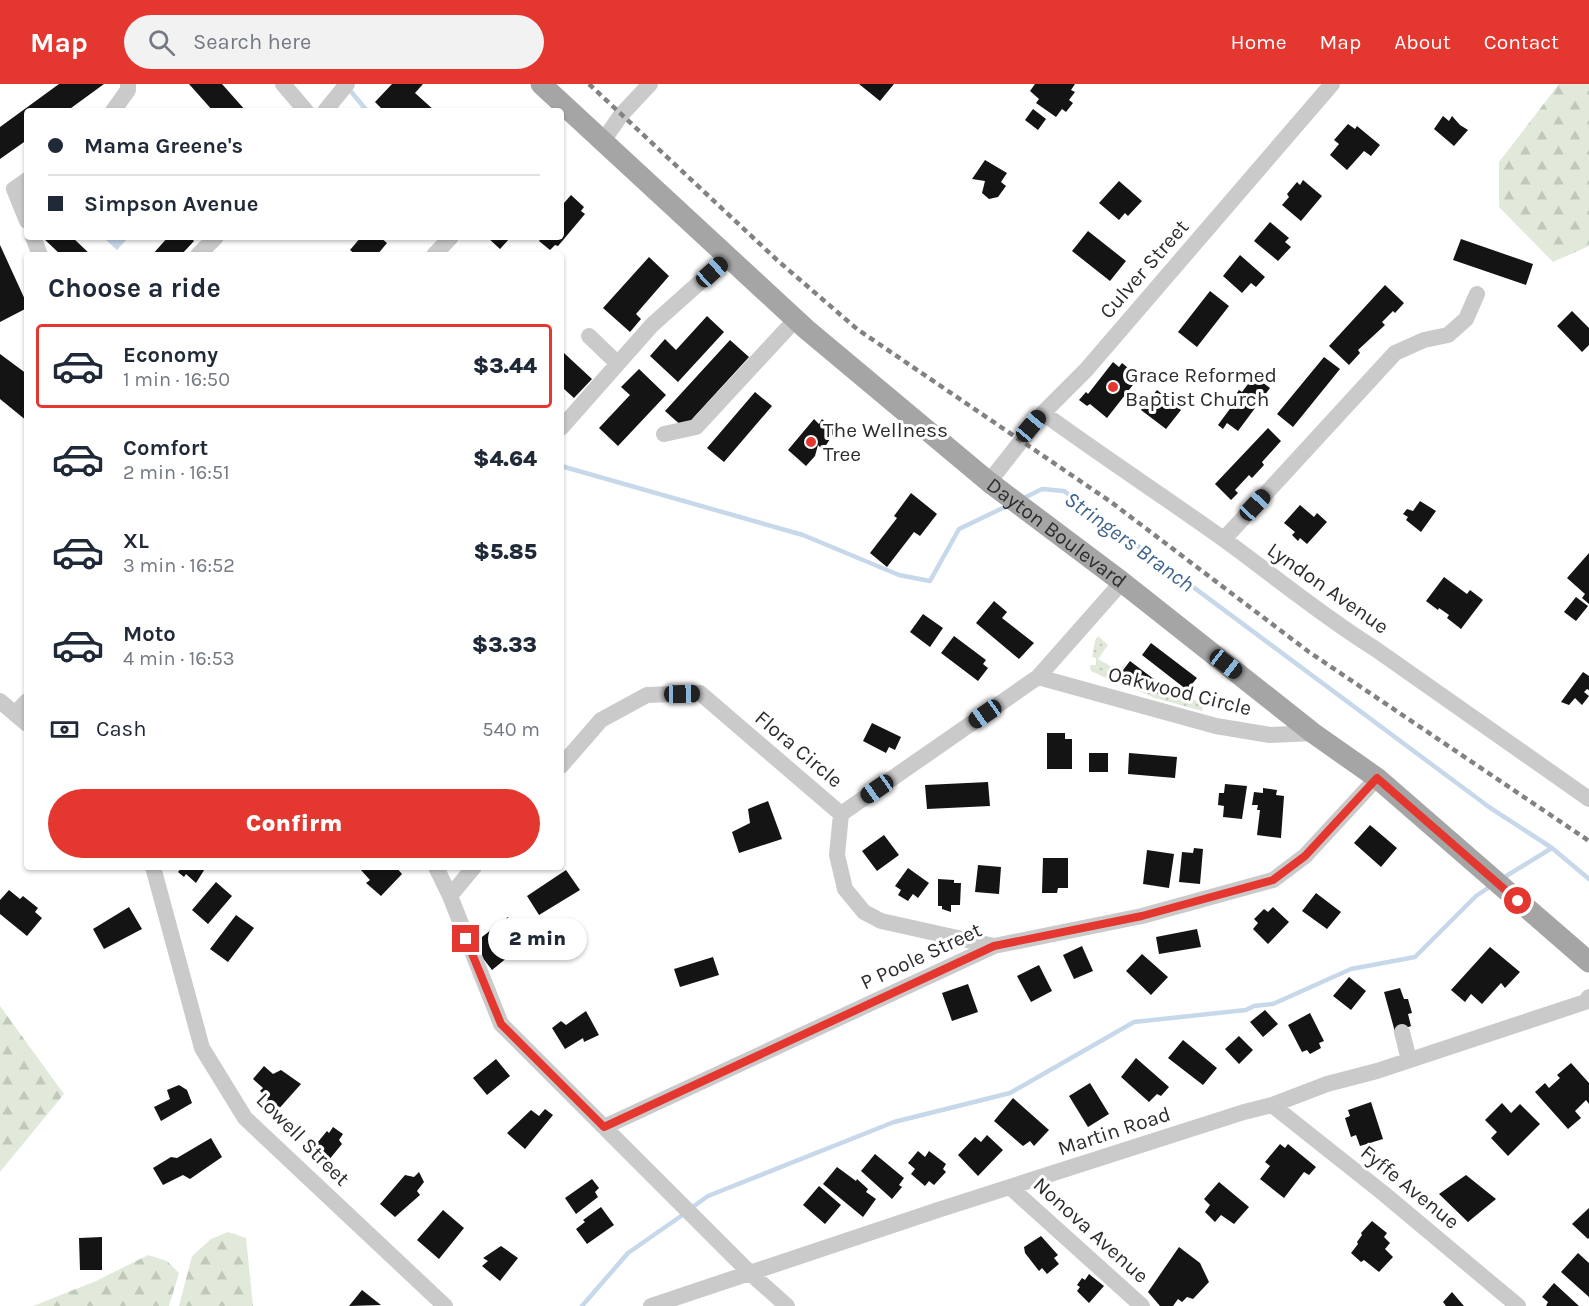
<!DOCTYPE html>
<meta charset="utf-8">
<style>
body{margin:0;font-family:Karla,sans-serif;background:#f2f2f3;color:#1f2937;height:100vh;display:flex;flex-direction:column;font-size:22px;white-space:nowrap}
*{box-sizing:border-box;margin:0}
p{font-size:20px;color:#747a83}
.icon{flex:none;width:33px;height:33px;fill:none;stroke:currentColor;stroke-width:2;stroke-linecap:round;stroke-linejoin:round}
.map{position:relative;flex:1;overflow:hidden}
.side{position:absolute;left:24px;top:168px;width:540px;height:618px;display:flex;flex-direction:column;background:#fff;border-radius:6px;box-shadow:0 2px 4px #0004}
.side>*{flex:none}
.top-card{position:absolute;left:24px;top:24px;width:540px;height:132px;border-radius:6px;box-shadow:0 2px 4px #0004;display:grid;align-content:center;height:132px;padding:0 24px;background:#fff}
.end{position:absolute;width:27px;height:27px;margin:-14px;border:8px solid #e3372f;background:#fff;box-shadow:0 0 0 3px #fff}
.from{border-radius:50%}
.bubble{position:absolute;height:42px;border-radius:21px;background:#fff;box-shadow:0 2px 4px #0004;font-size:20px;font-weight:800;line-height:42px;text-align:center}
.car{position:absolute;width:18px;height:36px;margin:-18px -9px;border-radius:8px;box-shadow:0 0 4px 2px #0007;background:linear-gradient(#222 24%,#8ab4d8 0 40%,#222 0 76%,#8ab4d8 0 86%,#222 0)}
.top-card b{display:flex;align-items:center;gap:21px;height:57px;font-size:22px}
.top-card b+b{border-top:2px solid #e0e1e3}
.top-card i{width:15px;height:15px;background:#1f2937}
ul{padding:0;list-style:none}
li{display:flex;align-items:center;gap:18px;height:84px;margin:0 12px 9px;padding:0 12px;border:3px solid transparent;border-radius:6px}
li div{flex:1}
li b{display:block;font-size:22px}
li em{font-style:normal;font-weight:800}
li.on{border-color:#e3372f}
li>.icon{width:54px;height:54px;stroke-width:1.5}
h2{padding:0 24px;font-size:27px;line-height:72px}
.pay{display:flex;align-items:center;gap:15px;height:66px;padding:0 24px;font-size:22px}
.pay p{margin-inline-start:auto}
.action{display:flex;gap:12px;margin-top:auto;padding:12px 24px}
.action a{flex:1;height:69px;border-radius:36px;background:#e3372f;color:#fff;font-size:24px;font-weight:800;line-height:69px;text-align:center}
header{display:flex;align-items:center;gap:36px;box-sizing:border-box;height:84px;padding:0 30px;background:#e3372f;color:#fff}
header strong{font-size:28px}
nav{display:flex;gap:33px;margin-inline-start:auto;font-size:21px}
.search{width:420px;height:54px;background:#f2f2f3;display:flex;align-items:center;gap:15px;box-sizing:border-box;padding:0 21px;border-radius:33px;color:#747a83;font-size:22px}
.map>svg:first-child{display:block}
</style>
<header>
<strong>Map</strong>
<div class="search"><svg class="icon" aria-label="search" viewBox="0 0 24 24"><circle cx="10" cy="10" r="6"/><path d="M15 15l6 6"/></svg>Search here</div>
<nav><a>Home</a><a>Map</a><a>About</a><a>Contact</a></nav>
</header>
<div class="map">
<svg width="1589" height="1222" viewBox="0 0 1589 1222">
<defs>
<pattern id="grass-dots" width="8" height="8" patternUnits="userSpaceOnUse" patternTransform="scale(1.5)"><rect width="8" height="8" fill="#e1eada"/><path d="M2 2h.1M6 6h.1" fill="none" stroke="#c1c9bb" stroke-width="1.8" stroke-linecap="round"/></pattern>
<pattern id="forest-firs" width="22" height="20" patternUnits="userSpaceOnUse" patternTransform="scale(1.5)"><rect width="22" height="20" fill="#e1eada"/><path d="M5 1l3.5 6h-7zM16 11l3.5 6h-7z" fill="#c1c9bb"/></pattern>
<pattern id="water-ripples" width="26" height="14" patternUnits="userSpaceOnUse" patternTransform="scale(1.5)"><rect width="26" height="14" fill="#c6d8ea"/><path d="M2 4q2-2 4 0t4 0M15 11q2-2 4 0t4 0" fill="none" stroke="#aabac9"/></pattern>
</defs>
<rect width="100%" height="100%" fill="#fff"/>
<!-- grass -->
<path fill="url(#grass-dots)" d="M1098,552L1108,561L1098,575L1119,587L1128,576L1120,590L1126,594L1130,589L1158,610L1163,602L1169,607V612L1179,616L1183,611L1197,617L1203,623L1202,627L1155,614L1115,597L1116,591L1110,589L1106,594L1091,587L1090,581H1096V574L1092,573L1095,557Z"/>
<!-- forest -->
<path fill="url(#forest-firs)" d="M1559,0H1589V162L1553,178L1499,123V78Z
M0,922L64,1010L0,1088Z
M228,1148L246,1154L253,1222H179L192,1172L211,1155Z
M148,1171L167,1177L179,1189L169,1222H33L96,1197Z"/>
<!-- water -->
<path fill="url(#water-ripples)" d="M107,153H129L117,166L105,155Z"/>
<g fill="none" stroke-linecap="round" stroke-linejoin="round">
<!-- stream -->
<path stroke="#c6d8ea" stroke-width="4.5" d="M349,5L367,27
M561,382L803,451L899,491L930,497L959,445L1009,421
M1022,415L1042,405L1064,407L1489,723L1552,764L1589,795
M1503,794L1552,764
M690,1125L708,1112L894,1038L1010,1009L1134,938L1246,926L1254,922L1273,920L1351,885L1415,873L1476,812L1491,802
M582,1222L628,1169L684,1130"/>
</g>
<!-- building -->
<path fill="#141414" d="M59,0H104L67,27H27V56L0,75V43Z
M189,0H222L246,27H213Z
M392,0H423L415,9L435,27H384L375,18Z
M859,0H894L880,17Z
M1035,0H1075L1071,6L1075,8L1069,16L1073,19L1066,28L1062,25L1056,33L1036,19L1039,15L1030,7Z
M1033,25L1046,35L1038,46L1025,36Z
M1443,32L1449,37L1452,32L1460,41L1468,46L1454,62L1434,45Z
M1348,40L1355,45L1357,42L1380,61L1371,72L1364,67L1347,86L1330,71L1339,60L1334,56Z
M985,76L1007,89L1001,98L1006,102L998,113L989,115L982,109L985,97L972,95Z
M1303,96L1322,112L1301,137L1282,121L1289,113L1287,110L1297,98L1300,101Z
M1119,97L1142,117L1128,132L1125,129L1119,136L1099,119Z
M571,111L584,123L581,127L585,130L558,162L555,161L550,166L539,157L542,153H561V116L564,119Z
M1270,138L1289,154L1285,158L1291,163L1278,177L1254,157Z
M1088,147L1126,177L1110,197L1072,167Z
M42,153H72L91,171H61Z
M168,153H190L194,157L181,171H152Z
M361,153H380L387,159L377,171H356L350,166Z
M487,153H511L500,165Z
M1461,155L1533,180L1526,201L1453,176Z
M0,161L27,220V224L0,238Z
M1240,171L1265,193L1256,203L1251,199L1242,209L1223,192Z
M649,173L669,192L636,230L641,235L630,248L603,224Z
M1385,201L1404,219L1395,229L1393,227L1382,238L1385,241L1358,266L1360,269L1349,281L1329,262Z
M1210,207L1229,222L1197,263L1178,248Z
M1572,227L1589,244V261L1582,268L1557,242Z
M707,232L724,248L678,298L650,272L665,255L676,266Z
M730,256L749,273L684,344L665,327Z
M564,269L592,295L574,314L564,305L561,309V272Z
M0,270L27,290V337L0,315Z
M1324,273L1340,285L1293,343L1277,330Z
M1113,278L1119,283L1122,279L1133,288L1130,293L1136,297L1107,334L1090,320L1087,322L1079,316L1086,308L1088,310Z
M639,285L666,311L618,362L599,344L630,311L621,303Z
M1254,292L1270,304L1238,347L1227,339L1223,345L1218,341L1232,322L1230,319L1239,306L1242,308Z
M1157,306L1181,326L1166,345L1141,326Z
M755,308L772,322L724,378L707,364Z
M814,335L819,340L822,335L835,347L823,366L818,361L815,372L806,382L788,366Z
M1268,344L1281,357L1262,378L1264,381L1252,394L1249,391L1235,406L1238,409L1231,416L1215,400Z
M911,409L937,430L920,452L914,448L887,483L870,469L897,434L894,432Z
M1420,417L1436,427L1421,448L1406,436L1408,433L1403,430L1407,425L1413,427Z
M1300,421L1314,433L1317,429L1327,438L1307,460L1300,454L1298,457L1292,451L1295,448L1284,439Z
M1589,469V520L1582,514L1585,510L1567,494Z
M1444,493L1467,510L1470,506L1483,516L1461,545L1447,534L1449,531L1439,524L1438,526L1426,517Z
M1576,513L1588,522L1576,537L1564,528Z
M994,517L1007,528L1002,534L1034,559L1019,575L976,539Z
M923,530L943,544L930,563L910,548Z
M954,552L986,576L983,580L988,584L978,597L941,569Z
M1151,559L1197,594L1187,606L1142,571Z
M1130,577L1163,602L1158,610L1130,589L1126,594L1120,590Z
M1583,588L1589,592V606L1587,605L1584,608L1589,612L1582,621L1575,614L1569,621L1561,618Z
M872,639L901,653L895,666L889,663L886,669L863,657Z
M1047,649H1065V655H1072V685H1047Z
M1089,669H1108V688H1089Z
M1129,669L1177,673L1175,694L1128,690Z
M988,698L990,722L927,725L925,701Z
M1225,700L1247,702L1242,735L1223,733L1224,722L1218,721L1219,709H1224Z
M1263,704L1277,706L1276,711L1284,712L1281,754L1257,751L1260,726H1257L1258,721H1252L1254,708L1263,709Z
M768,717L782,755L739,769L732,748L750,739L748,725Z
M1370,741L1397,764L1381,783L1354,759Z
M884,751L899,771L877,787L862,767Z
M1194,764L1203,765L1200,800L1179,798L1182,768L1193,769Z
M1147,766L1174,770L1169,804L1143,800Z
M1043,774H1068V804H1058L1057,809H1042Z
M978,781L1001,783L999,810L975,808Z
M182,783H206L196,799L186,790L184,793L178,788Z
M362,783H396L402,790L381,812L366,799L370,796L360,785Z
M908,784L929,799L918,814L913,810L908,817L898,811L901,806L895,802Z
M566,786L580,806L539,831L527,812Z
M938,795L954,796V799H961L960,821H951V828L942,825V822H938Z
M216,798L232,812L208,840L192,826Z
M9,806L20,815L23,812L38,824L35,828L42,834L27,852L0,830V816Z
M1316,809L1341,828L1327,845L1302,827Z
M129,823L142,845L104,865L93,845Z
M1273,823L1289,838L1268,860L1253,845L1258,839L1254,835L1264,825L1268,828Z
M236,831L254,844L228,878L210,865Z
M508,833L518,861L502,867L508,873L492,886L479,869L478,856Z
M1197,845L1201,863L1159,870L1156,853Z
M1082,862L1093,887L1074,895L1063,871Z
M1490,863L1520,888L1505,904L1501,899L1482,920L1471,910L1465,918L1451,906Z
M1142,870L1168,893L1151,911L1126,887Z
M713,873L719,891L680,903L674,885Z
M1039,881L1052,907L1031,918L1017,892Z
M1349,893L1366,907L1351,926L1333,912Z
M968,900L978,928L952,937L942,909Z
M1400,904L1404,915H1408L1412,929L1408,930L1411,942L1395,948L1384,908Z
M1265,926L1278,940L1263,953L1250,938Z
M586,927L599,951L584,958L583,954L565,965L552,944L561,937L566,941Z
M1310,929L1324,957L1319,959L1321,964L1310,970L1307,966L1302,968L1288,941Z
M1239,952L1253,966L1239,980L1225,965Z
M1183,956L1217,984L1203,1001L1168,974Z
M1136,974L1169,1003L1161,1012L1157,1010L1149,1018L1121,993Z
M496,975L510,992L487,1011L473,994Z
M1571,979L1589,999V1020L1586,1016L1575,1027L1581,1034L1568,1045L1535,1008L1545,999L1549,1004L1560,994L1557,991Z
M264,982L273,990L281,986L301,1000L276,1028L265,1019L268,1015L260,1007L263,1004L253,995Z
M1090,999L1109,1030L1088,1043L1069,1012Z
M179,1001L187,1006L192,1019L161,1037L154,1023L170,1015L167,1006Z
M1013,1014L1049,1046L1034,1062L1030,1057L1023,1062L994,1037Z
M1371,1018L1383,1055L1360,1062L1356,1051L1351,1053L1345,1034L1350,1032L1348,1026Z
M1502,1019L1511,1029L1520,1020L1540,1040L1508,1072L1491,1054L1497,1048L1485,1036Z
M545,1025L553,1031L525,1065L507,1049L531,1026L539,1032Z
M333,1043L343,1050L339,1056L342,1060L323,1083L308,1070L327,1047L329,1049Z
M987,1051L1003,1066L978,1092L958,1071L975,1053L981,1058Z
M211,1054L222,1073L190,1095L183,1091L163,1101L153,1084L171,1073L177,1074Z
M1280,1060L1285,1064L1288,1060L1316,1083L1309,1091L1304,1088L1284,1114L1260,1095L1270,1082L1265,1078Z
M918,1067L925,1073L929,1067L946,1080L943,1085L946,1088L934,1101L929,1097L925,1102L911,1090L915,1085L908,1079Z
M875,1070L904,1094L899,1101L902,1103L892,1115L861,1087Z
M837,1083L856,1097L857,1095L868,1105L866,1108L876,1115L863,1133L823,1100Z
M419,1088L424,1098L417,1107L420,1111L395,1133L380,1120L405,1091L414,1093Z
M1466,1091L1496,1115L1468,1138L1439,1110Z
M592,1095L599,1104L595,1108L598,1113L576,1130L565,1114Z
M1219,1098L1249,1123L1234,1140L1221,1131L1215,1138L1205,1128L1210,1121L1204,1115Z
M819,1102L841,1121L825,1140L803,1121Z
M601,1123L614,1141L587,1160L576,1145L585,1138L583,1136Z
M1589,1124V1154L1588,1155L1572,1140Z
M443,1126L464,1144L439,1175L417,1156Z
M1372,1137L1387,1149L1384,1153L1390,1159L1385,1165L1393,1173L1379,1188L1364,1176L1361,1178L1351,1169L1358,1160L1357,1158L1362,1151L1361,1149Z
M1041,1152L1058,1171L1054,1174L1059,1180L1047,1190L1042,1184L1039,1187L1025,1169L1024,1163Z
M102,1153V1186H80L79,1154Z
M501,1162L518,1174L500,1197L482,1182L488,1177L483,1174Z
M1179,1163L1200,1179L1209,1198L1193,1215L1187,1213L1182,1218L1178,1215L1173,1222H1160L1148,1208Z
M1578,1169L1589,1179V1213L1561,1188Z
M1089,1190L1104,1202L1089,1219L1077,1207L1080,1203L1077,1201L1082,1194L1085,1196Z
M1554,1199L1579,1222H1546L1548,1218L1542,1213Z
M362,1206L381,1221L349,1222Z
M1452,1208L1464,1222H1446L1443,1218Z"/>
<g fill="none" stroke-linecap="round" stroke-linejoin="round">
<!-- minor -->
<path stroke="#cacaca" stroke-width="16" d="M283,0L306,27
M113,27L128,6V0
M325,27L347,0
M603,57L621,31L650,0
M27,96L14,105L27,137
M33,153L40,171
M198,171L216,153
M434,171L451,153
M589,252L617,279
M1043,329C1102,372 1163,412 1222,454C1273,491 1321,531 1374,564L1589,715
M561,344L652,241L728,173
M664,350L696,343L796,235
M989,398L1043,329L1086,286L1332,0
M1224,455L1395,269L1424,256L1448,251L1466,235L1477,210
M1038,593L1216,642L1270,651L1313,649
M0,617L27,640
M15,630L27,617
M561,682L601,636L647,611L700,609L841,730L837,771L845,805L864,828L881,837L994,862
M841,730L1038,593L1122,498
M153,783L202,964L245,1034L445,1222
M436,783L450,812L501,940L749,1188L787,1222
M450,812L474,783
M1402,948L1409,976
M1272,1021L1383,1109L1518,1222
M604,1043L994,862L1142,832L1273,796L1305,772L1377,694
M1010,1103L1142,1222
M651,1222L941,1125L1244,1028L1272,1021L1327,1000L1377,987L1585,918L1589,913"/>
<!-- major -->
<path stroke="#a5a5a5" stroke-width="21" id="s1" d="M541,0L806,245L989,398L1122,498L1313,649L1377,694L1589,878"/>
<!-- rail -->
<path stroke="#828282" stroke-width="4.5" stroke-dasharray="6 4.5" stroke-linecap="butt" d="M589,0L777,176L857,245L1111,418L1309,568L1589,757"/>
</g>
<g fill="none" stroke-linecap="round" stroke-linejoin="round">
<!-- route -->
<path stroke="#e3372f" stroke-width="8" d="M466,855L501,940L604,1043L994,862L1142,832L1273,796L1305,772L1377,694L1518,817"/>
</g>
<!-- markers -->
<g fill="#e3372f" stroke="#fff" stroke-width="2">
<circle cx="1113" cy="303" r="6"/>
<circle cx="811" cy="358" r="6"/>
</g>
<g text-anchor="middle" stroke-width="6" stroke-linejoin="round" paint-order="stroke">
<!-- street labels -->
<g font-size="21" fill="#2d2d2d" stroke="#fff">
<text transform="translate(1144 185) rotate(-49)" y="7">Culver Street</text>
<text dy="7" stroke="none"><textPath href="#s1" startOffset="684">Dayton Boulevard</textPath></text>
<text transform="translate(1328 504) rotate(35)" y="7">Lyndon Avenue</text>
<text transform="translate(1180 607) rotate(14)" y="7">Oakwood Circle</text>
<text transform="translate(799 665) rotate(40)" y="7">Flora Circle</text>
<text transform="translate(921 872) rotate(-25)" y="7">P Poole Street</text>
<text transform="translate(1114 1047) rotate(-18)" y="7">Martin Road</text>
<text transform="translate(303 1055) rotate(45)" y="7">Lowell Street</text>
<text transform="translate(1410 1103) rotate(39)" y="7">Fyffe Avenue</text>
<text transform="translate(1091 1146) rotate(42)" y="7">Nonova Avenue</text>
</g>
<!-- poi labels -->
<g font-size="21" fill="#2d2d2d" stroke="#fff" text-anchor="start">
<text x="1125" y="298">Grace Reformed<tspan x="1125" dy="24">Baptist Church</tspan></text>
<text x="823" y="353">The Wellness<tspan x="823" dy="24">Tree</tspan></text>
</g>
<!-- water labels -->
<g font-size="22" font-style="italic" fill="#3c648d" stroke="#fff">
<text transform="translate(1130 457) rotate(36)" y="8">Stringers Branch</text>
</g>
</g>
</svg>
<i class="end from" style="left:1518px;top:817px"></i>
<i class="end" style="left:466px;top:855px"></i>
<div class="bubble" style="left:488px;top:834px;width:99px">2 min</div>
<i class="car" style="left:712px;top:188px;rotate:48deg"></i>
<i class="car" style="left:1031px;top:342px;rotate:40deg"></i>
<i class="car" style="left:1255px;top:421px;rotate:43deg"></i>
<i class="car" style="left:1226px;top:580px;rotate:128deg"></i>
<i class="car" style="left:682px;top:610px;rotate:89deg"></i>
<i class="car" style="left:985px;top:630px;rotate:235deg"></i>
<i class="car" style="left:877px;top:705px;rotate:235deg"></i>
<div class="top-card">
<b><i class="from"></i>Mama Greene's</b>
<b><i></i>Simpson Avenue</b>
</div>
<section class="side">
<h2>Choose a ride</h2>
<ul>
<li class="on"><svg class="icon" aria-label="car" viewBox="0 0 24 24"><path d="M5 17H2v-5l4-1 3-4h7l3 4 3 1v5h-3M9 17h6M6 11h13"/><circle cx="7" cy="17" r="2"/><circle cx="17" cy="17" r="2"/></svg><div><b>Economy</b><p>1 min · 16:50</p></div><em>$3.44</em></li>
<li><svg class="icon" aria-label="car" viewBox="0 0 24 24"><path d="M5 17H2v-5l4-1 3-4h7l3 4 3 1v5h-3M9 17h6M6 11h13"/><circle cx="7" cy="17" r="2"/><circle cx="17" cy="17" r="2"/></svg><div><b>Comfort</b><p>2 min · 16:51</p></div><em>$4.64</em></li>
<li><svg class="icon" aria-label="car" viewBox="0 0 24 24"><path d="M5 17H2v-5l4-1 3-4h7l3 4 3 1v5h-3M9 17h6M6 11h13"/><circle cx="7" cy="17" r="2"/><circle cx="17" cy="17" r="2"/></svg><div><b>XL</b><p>3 min · 16:52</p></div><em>$5.85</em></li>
<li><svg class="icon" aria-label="car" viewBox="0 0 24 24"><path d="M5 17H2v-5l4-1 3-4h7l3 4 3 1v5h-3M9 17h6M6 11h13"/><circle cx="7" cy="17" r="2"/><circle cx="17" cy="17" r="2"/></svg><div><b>Moto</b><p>4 min · 16:53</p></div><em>$3.33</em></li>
</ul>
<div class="pay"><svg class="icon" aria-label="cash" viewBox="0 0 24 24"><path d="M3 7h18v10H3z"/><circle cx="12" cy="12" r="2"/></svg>Cash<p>540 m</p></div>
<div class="action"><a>Confirm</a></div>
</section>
</div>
